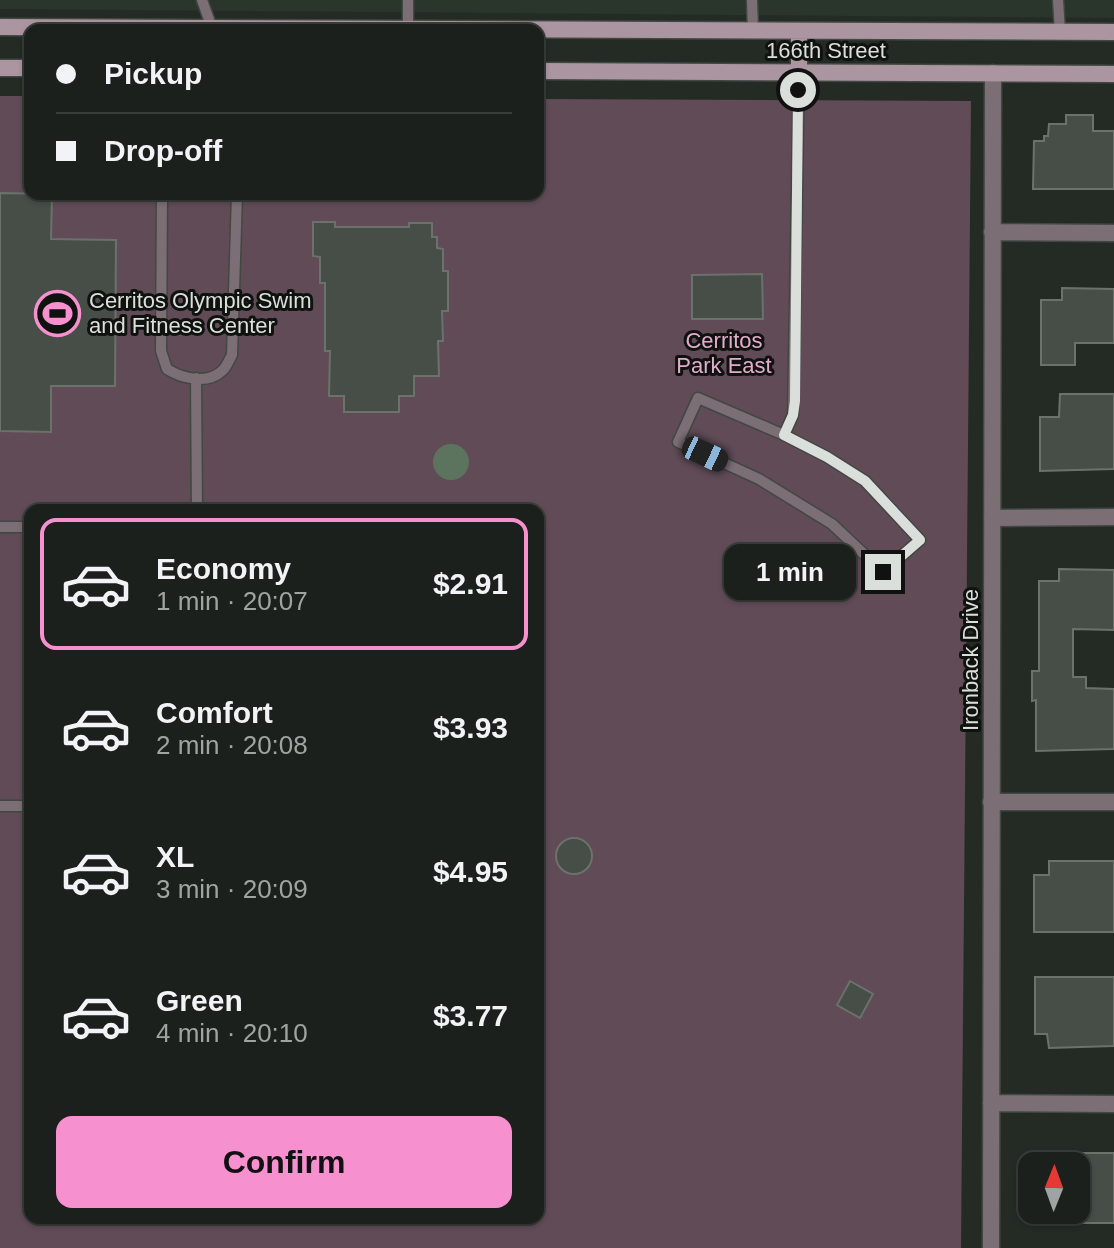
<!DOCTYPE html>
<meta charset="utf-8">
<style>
body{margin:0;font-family:Helvetica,sans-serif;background:#242825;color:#f1f3f6;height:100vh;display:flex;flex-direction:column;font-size:30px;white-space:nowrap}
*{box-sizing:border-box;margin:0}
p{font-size:26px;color:#a0a3a3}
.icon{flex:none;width:44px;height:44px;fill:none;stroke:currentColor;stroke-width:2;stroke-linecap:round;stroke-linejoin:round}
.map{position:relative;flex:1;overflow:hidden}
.sheet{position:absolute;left:24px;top:504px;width:520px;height:720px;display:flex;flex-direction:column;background:#1b201c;border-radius:16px;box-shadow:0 2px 6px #0004,0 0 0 2px #393e3b}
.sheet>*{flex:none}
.top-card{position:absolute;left:24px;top:24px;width:520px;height:176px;border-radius:16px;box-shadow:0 2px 6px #0004,0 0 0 2px #393e3b;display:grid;align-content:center;height:176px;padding:0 32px;background:#1b201c}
.needle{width:52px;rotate:1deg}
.fabs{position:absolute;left:1018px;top:1152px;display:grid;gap:16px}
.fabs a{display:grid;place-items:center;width:72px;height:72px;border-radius:16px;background:#1b201c;box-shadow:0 2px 6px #0004,0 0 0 2px #393e3b;font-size:40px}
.end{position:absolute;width:36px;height:36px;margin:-18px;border:10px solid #dadfdb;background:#111;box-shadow:0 0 0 4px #111}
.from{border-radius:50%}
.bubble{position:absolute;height:56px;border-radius:16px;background:#1b201c;box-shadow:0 2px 6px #0004,0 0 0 2px #393e3b;font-size:26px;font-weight:700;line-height:56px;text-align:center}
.car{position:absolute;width:24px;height:48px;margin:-24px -12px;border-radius:10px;box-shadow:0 0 6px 2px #0007;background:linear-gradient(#222 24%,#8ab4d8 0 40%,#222 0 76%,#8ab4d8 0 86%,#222 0)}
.top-card b{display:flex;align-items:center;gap:28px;height:76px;font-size:30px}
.top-card b+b{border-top:2px solid #393e3b}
.top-card i{width:20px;height:20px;background:#f1f3f6}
ul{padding:14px 0 0;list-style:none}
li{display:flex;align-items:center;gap:24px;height:132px;margin:0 16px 12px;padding:0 16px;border:4px solid transparent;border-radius:16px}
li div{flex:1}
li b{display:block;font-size:30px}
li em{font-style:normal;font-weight:700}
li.selected{border-color:#f690cf}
li>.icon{width:72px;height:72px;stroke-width:1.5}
.cta{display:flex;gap:16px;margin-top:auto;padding:16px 32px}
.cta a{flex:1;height:92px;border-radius:16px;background:#f690cf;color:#111;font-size:32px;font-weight:700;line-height:92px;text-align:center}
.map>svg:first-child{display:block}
</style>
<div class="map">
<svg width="1114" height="1248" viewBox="0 0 1114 1248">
<rect width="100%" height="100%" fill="#242b25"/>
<!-- built -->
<path fill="#2a352b" d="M0,0H1114V18L0,9Z"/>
<!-- green -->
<path fill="#604b57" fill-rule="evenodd" d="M0,96H30V194H538V99L971,101L961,1248H0ZM30,510H538V1218H30Z"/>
<!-- water -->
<path fill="#5c745d" d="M433 462a18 18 0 1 1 36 0a18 18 0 1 1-36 0Z"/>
<!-- building -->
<path fill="#474e47" stroke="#6b726b" stroke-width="2" d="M1066,115H1093V131H1114V189H1033L1034,141H1044V136H1048L1049,124H1066Z
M0,193L52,194L51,239L116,240L115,386H51V432L0,431Z
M313,222H335V227H409V223H432V237H437V248L443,249V271H448V311H442L443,341H438L439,376H414V396H399V412H344V396H329L330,351H325V283H320V257L313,256Z
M762,274L763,319H692V275Z
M1062,288L1114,289V343H1075V365H1041V300H1062Z
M1060,394H1114V469L1040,471V417H1059Z
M1059,569L1114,570V630L1073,629V677H1086V688L1114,689V749L1036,751V700L1032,701V671H1039V581H1059Z
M556 856a18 18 0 1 1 36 0a18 18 0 1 1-36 0Z
M1049,861H1114V932H1034V875H1049Z
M1035,977H1114V1046L1049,1048L1047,1034H1035Z
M850,981L873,994L860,1018L837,1005Z
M1076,1153H1114V1223H1076Z"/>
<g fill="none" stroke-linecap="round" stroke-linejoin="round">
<defs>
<path id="lane" d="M202,0L212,28
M408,0V29
M752,0L753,31
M1058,0L1060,32
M162,194L161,351L167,369C181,378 207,385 222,371C226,368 229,360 232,355L237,194
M196,378L197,510
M784,435L827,457L865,481L920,540L883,572L832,524L759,479L678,442L698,398L784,435L793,415L799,72
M0,527H30
M0,806H30"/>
<path id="street" d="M992,232L1114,233
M992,518L1114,517
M991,802H1114
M991,1103L1114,1104
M991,1248L993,73"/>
<path id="secondary" d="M0,27L1114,32
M0,68H30
M538,71L1114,74
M799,72V31"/>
</defs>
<!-- lane casing -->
<use href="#lane" stroke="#414842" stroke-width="13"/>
<!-- street casing -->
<use href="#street" stroke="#414842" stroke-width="19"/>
<!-- secondary casing -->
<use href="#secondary" stroke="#414842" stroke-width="19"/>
<!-- lane -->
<use href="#lane" stroke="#7c6e75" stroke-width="10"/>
<!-- street -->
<use href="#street" stroke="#7c6e75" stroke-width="16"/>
<!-- secondary -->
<use href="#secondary" stroke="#ab95a1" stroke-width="16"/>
</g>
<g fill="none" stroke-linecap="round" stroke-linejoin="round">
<!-- route -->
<path stroke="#dadfdb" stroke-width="10" d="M798,90L795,401L793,415L784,435L827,457L865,481L920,540L883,572"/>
</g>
<!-- icons -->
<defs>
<symbol id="stadium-ring" viewBox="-11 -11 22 22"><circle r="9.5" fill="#101210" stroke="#f690cf" stroke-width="1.5"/><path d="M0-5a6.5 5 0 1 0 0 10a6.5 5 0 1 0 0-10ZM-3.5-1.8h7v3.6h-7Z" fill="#f690cf"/></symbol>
</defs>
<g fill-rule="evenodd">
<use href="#stadium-ring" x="32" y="288" width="51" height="51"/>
</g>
<g text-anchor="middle" stroke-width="6" stroke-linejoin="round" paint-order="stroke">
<!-- street labels -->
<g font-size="22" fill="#dadfdb" stroke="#101210">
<text x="826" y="58">166th Street</text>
<text transform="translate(970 660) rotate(-90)" y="8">Ironback Drive</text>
</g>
<!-- poi labels -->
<g font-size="22" fill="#dadfdb" stroke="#101210" text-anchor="start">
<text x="89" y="308">Cerritos Olympic Swim<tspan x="89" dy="25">and Fitness Center</tspan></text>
</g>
<!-- park labels -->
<g font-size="22" fill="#e2accb" stroke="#101210">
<text x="724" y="348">Cerritos<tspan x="724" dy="25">Park East</tspan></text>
</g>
</g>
</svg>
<div class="fabs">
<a><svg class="needle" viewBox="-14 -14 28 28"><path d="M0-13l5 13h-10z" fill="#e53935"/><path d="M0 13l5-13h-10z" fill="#a0a3a3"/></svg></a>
</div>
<i class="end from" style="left:798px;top:90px"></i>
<i class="end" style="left:883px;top:572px"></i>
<div class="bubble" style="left:724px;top:544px;width:132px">1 min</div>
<i class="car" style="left:705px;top:454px;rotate:115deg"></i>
<div class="top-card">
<b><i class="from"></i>Pickup</b>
<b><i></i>Drop-off</b>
</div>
<section class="sheet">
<ul>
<li class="selected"><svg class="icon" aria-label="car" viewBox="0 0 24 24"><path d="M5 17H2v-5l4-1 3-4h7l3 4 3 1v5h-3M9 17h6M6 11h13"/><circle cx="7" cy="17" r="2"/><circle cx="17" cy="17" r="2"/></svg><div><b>Economy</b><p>1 min · 20:07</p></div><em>$2.91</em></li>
<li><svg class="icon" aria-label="car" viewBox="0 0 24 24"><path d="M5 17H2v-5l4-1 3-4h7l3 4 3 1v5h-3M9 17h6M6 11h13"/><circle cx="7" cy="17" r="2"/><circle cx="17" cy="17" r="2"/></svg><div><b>Comfort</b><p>2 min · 20:08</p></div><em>$3.93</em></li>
<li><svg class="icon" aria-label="car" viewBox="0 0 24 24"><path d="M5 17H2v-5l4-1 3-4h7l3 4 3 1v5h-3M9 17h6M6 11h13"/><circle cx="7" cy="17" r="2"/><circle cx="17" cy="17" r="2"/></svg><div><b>XL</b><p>3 min · 20:09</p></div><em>$4.95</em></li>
<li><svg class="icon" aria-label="car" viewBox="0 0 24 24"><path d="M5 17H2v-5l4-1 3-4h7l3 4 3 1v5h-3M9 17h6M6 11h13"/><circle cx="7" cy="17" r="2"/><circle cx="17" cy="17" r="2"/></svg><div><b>Green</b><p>4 min · 20:10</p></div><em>$3.77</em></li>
</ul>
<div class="cta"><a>Confirm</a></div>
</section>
</div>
